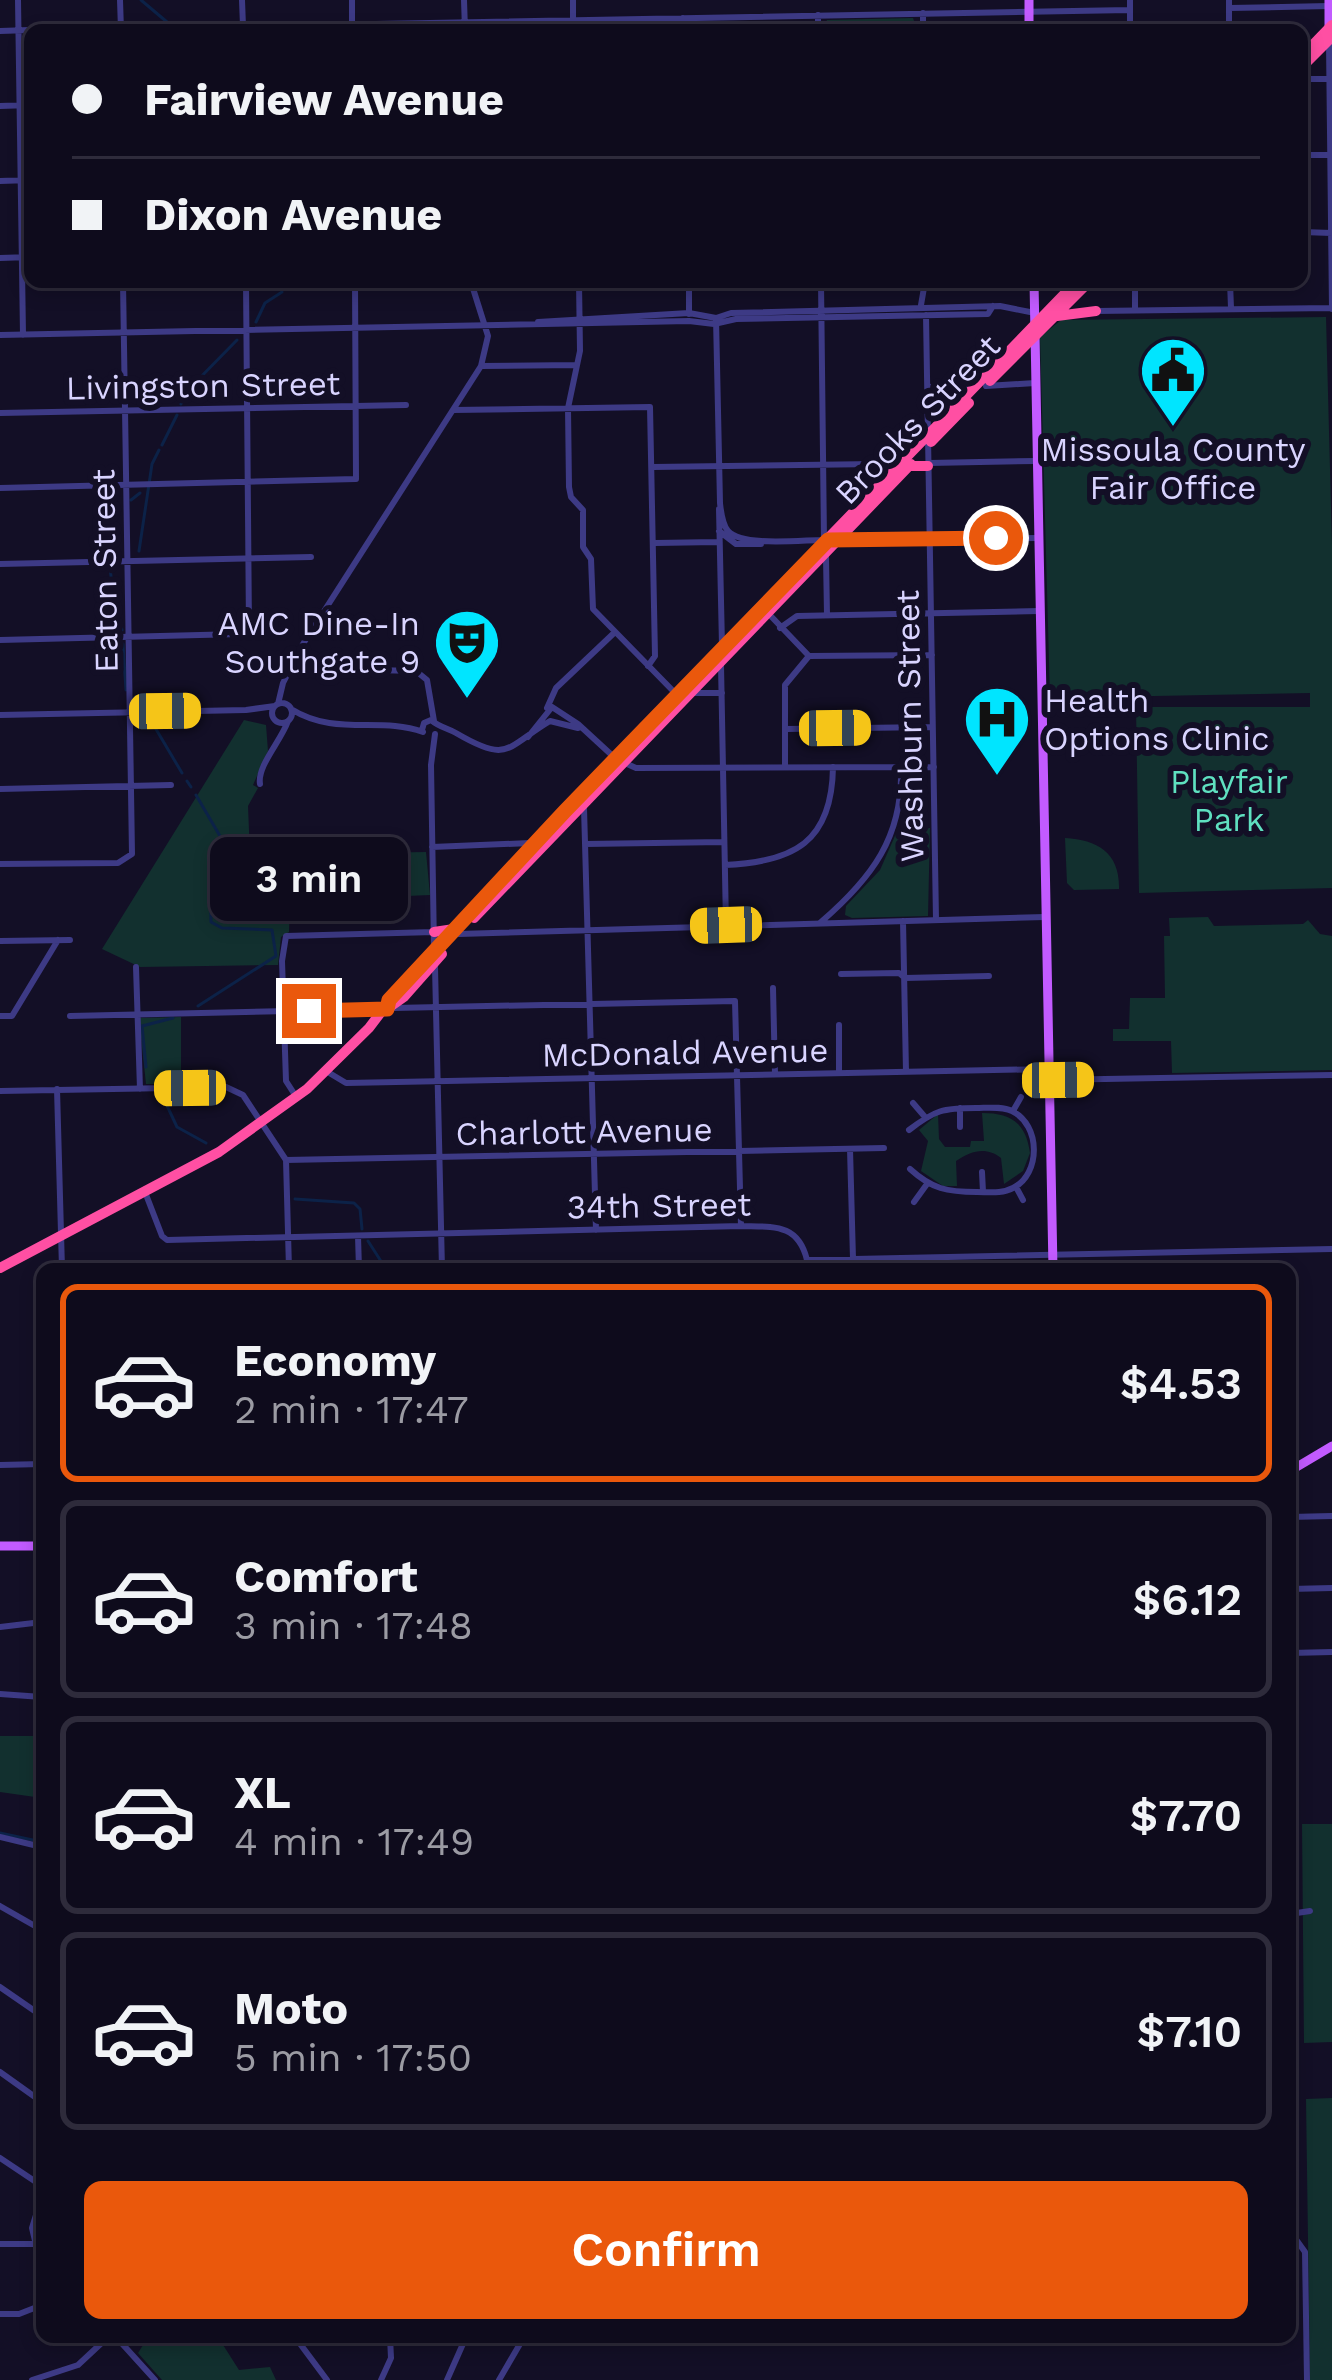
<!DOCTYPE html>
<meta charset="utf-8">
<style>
body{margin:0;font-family:"Work Sans",sans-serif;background:#1c1929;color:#f1f3f6;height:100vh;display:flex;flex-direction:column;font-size:45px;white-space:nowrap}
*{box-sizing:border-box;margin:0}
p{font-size:39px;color:#9b9ba3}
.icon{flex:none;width:66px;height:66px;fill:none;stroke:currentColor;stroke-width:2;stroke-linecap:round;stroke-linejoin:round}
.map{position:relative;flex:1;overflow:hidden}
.details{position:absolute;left:36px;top:1263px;width:1260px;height:1080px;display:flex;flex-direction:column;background:#0e0b1c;border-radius:18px;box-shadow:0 6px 18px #0003,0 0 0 3px #2e2b3b}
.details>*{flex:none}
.top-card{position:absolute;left:24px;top:24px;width:1284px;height:264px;border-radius:18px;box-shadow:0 6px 18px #0003,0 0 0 3px #2e2b3b;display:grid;align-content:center;height:264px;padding:0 48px;background:#0e0b1c}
.end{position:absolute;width:54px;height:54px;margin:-27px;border:15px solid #ea580c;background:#fff;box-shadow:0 0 0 6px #fff}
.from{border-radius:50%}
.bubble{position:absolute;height:84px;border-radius:18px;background:#0e0b1c;box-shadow:0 6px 18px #0003,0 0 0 3px #2e2b3b;font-size:39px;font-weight:600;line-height:84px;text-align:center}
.car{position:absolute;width:36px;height:72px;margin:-36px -18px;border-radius:15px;box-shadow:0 0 9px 3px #0007;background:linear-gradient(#f5c518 24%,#345 0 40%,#f5c518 0 76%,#345 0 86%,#f5c518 0)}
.top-card b{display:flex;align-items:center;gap:42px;height:114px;font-size:45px}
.top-card b+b{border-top:3px solid #2e2b3b}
.top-card i{width:30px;height:30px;background:#f1f3f6}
ul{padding:21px 0 0;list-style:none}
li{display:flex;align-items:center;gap:36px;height:198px;margin:0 24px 18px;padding:0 24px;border:6px solid #2e2b3b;border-radius:18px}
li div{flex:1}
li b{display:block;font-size:45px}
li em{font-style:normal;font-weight:600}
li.on{border-color:#ea580c}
li>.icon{width:108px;height:108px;stroke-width:1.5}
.button{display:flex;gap:24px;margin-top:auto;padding:24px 48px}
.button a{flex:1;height:138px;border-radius:18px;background:#ea580c;color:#fff;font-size:48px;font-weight:600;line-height:138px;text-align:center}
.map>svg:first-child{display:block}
</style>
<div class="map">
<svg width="1332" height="2380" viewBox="0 0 1332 2380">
<rect width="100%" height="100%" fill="#130f26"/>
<!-- green -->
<path fill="#12302f" d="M913,18L917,30H823L827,20Z
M1326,317L1332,545V888L1139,893L1136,707H1310V693L1050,698L1040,337L1061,320Z
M244,720L266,725L268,751L253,785L258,788L248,806L250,855L426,852L430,895L290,901L289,932L281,937L278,965L140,967L102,949Z
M930,828L928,916L852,918L845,915L846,906L880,870L898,829Z
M1065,838C1098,840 1120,853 1119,889L1074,890L1067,883Z
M1208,917L1214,926L1303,924L1308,920L1320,934L1332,936V1070L1172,1073L1171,1041H1113V1029H1129L1130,998H1165L1164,936H1170L1169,918Z
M181,1017V1084H146L139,1018Z
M982,1113C1011,1113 1026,1123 1030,1153L1023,1171L1004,1184L1001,1158C986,1146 971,1151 956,1161L957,1186H943L921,1171L928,1141L919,1130L938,1114L939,1139L945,1147H970L971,1141H984Z
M0,1736H42V1798L0,1792Z
M1302,1824H1332V2042L1304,2043Z
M1332,2098V2380H1310L1306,2099Z
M148,2337H218L239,2370L270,2367L276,2380H162L138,2353Z"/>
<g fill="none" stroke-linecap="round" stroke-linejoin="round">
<!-- stream -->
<path stroke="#0c2248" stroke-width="3" d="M141,0L167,22
M286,287L292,282
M256,322L265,303L282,292
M188,390L237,340
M181,404L185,394
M162,445L177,415
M131,500L140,493
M109,520L118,505
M108,527L110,557
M139,551L152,464L159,450
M110,567L113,595
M115,603L122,630
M123,644L126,690
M135,697L142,705
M150,719L182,773
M187,781L191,787
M196,795L234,860L210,871L211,922L222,928L272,930L276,956L198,1006
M146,1067L142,1026L173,1018
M163,1097L177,1127L206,1143
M295,1199L354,1203L360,1209L362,1229
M368,1241L386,1269
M0,1833L42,1842"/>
<!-- minor -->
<path stroke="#3d3a85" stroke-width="6" d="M18,0L23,335
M120,0L121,30
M242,0L243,26
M352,0V30
M464,0L465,30
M573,0V20
M1130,0V30
M1229,0V30
M1229,8L1329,6
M923,13V30
M818,15V30
M683,18L684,30
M45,30L1130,10
M0,31L30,30
M1329,43L1332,309
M1302,79H1328
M0,106L30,105
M1302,155H1332
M0,181L30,180
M1302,232L1332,233
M0,258L30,257
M471,282L488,336L481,366
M579,282L580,351L568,408L569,487L571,497L583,510V547L591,559L593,609L678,696
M689,282V314
M821,282L824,540
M1135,282V308
M1230,282L1231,308
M921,305L925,282
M1096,311L1332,308
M926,315L936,920
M716,318L720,503C721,512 722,524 728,531C742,547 802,540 823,540
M538,322L689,313L716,318L731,313L1000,306L1035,313
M0,335L689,321L714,324L736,319L988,314L993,306
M986,386L1035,383
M928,387L972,386
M453,410L650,407L655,656L648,666
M0,413L406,405
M929,463L1036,461
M653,467L877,464
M0,488L356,479L355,282
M719,509L722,646
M719,531L736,544H761
M842,540L1037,538
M655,543L717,542
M826,557L827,615
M0,564L311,557
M766,611L809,656
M780,628L797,616L1039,611
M0,640L240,634L249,629L246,282
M721,665L726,925
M290,668L416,671L427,680L434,721
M692,693H722
M272 713a10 10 0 1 1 20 0a10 10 0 1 1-20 0Z
M278,704L283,683L303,644L481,366L577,365
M547,708L556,688L614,633
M291,709C336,737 380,716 423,732
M0,715L246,710L275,706
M786,729L932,727
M422,730L424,723L431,720C439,727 447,728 456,733C509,764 505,748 550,721L578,728
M528,737L552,707L578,724L616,759L636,768L934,767
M785,767V685L809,656L932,655
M260,784C257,766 281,741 288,721
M0,789L171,785
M584,808L596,1230
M585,844L724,842
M432,847L530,843
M0,864L118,863L132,854L123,282
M725,865C794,862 832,842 833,767
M903,921L906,1072
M821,922C872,878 903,837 901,768
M459,934L1045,917
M0,941L70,940
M434,948L431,765L435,734
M136,967L140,1089
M435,967L442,1269
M841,974L899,973L905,978L989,976
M773,988L775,1074
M394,1008L735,1001L741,1226
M0,1016H12L58,940
M70,1016L380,1009
M839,1025V1073
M326,1071L346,1083L1048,1069
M1049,1080L1332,1075
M57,1089L62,1269
M0,1091L226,1087L243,1095L286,1160L289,1269
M295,1095L286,1081L282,961L286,936L434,932
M913,1103L925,1117
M960,1108V1127
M1013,1111L1021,1097
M909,1130C935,1110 943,1108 976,1108C987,1108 1002,1106 1012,1111C1041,1125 1041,1174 1013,1188C1002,1194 989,1192 977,1192C947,1192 932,1189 910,1169
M850,1149L853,1259
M286,1160L884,1148
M982,1172L983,1192
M1016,1187L1023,1200
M145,1192L162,1236L167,1240L741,1226C773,1227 798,1223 807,1260L1332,1249
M914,1202L927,1184
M358,1236L359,1269
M0,1465L42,1464
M1290,1517L1332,1516
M1290,1589L1332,1588
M0,1627L42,1622
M1290,1653L1332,1652
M0,1694L42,1697
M0,1837L42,1847
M0,1906L42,1930
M1290,1914L1310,1911
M0,1987L42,2016
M0,2072L42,2102
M0,2158L42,2186
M42,2196L32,2228L42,2270
M1290,2231L1305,2252L1307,2380
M0,2244H33
M0,2314H19L42,2305
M116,2337L155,2380
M295,2337L327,2380
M32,2380L78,2365L108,2337
M381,2380L391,2358L390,2337
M447,2380L466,2337
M499,2380L524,2337"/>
<!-- major -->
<path stroke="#c25bff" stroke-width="9" d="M1029,0V30
M1329,0V28
M1034,282L1053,1269
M1290,1471L1332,1446
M0,1546H42"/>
<!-- highway -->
<path stroke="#ff4fa3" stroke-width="10" d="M1302,56L1332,25
M1302,67L1332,37
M1057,316L1096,311
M990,381L1089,282
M931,442L969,403
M909,466H928
M886,480L885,472L877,464L903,462
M474,918L911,464
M434,932L454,929
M387,1009L404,997L442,954
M0,1268L219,1152L307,1089L369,1028L397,991L567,808L1076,282"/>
</g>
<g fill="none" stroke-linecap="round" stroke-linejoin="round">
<!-- route -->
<path stroke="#ea580c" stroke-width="15" d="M309,1011L387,1009L389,1000L565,811L828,540L996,538"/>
</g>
<!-- icons -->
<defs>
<symbol id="civic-pin" viewBox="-11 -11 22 30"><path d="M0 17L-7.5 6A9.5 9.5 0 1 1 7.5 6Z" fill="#00e5ff" stroke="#130f26"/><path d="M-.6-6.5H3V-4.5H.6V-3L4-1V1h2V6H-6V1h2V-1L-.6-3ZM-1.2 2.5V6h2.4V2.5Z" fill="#111"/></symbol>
<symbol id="theatre-pin" viewBox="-11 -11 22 30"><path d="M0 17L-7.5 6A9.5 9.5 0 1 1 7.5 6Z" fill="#00e5ff" stroke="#130f26"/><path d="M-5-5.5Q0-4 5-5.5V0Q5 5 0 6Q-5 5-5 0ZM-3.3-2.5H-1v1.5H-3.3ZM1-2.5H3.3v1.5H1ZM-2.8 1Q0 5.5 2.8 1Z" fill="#111"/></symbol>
<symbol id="hospital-pin" viewBox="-11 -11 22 30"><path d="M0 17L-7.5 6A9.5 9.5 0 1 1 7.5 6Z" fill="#00e5ff" stroke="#130f26"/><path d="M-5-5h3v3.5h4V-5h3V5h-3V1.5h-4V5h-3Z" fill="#111"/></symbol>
</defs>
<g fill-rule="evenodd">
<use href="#civic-pin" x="1135" y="332" width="76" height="104"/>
<use href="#theatre-pin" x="429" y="604" width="76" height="104"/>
<use href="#hospital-pin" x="959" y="681" width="76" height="104"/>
</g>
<g text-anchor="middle" stroke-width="12" stroke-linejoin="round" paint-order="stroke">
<!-- street labels -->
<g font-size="33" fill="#d9d4ff" stroke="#130f26">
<text transform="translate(203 385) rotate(-1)" y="12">Livingston Street</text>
<text transform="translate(917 419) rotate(-46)" y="12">Brooks Street</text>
<text transform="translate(104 571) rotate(-91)" y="12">Eaton Street</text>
<text transform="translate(909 726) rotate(-91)" y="12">Washburn Street</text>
<text transform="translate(685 1052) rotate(-1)" y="12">McDonald Avenue</text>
<text transform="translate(584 1131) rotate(-1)" y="12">Charlott Avenue</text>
<text transform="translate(659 1205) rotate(-1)" y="12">34th Street</text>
</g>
<!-- poi labels -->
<g font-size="33" fill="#d9d4ff" stroke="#130f26">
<text x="1173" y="461">Missoula County<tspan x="1173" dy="38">Fair Office</tspan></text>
<text x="420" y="635" text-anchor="end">AMC Dine-In<tspan x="420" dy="38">Southgate 9</tspan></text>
<text x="1044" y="712" text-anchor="start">Health<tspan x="1044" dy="38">Options Clinic</tspan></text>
</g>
<!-- park labels -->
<g font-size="33" fill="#5fe0c0" stroke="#130f26">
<text x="1229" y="793">Playfair<tspan x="1229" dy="38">Park</tspan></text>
</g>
</g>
</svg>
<i class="end from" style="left:996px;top:538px"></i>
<i class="end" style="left:309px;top:1011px"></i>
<div class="bubble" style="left:210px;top:837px;width:198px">3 min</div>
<i class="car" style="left:165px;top:711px;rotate:89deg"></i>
<i class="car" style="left:835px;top:728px;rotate:89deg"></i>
<i class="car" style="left:726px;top:925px;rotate:268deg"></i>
<i class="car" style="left:1058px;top:1080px;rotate:89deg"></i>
<i class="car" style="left:190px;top:1088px;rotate:269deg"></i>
<div class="top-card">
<b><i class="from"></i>Fairview Avenue</b>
<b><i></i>Dixon Avenue</b>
</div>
<section class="details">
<ul>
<li class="on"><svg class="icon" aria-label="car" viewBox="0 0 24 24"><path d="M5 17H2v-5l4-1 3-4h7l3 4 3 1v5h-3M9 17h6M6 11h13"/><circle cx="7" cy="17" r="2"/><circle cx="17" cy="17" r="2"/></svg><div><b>Economy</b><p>2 min · 17:47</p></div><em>$4.53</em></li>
<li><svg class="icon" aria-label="car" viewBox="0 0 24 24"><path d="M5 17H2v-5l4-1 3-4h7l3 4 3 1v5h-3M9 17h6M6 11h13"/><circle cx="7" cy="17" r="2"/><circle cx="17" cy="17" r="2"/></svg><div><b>Comfort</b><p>3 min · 17:48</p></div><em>$6.12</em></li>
<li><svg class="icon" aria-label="car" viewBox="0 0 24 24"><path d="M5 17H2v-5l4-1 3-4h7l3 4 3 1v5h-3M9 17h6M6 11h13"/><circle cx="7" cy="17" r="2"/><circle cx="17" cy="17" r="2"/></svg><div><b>XL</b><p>4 min · 17:49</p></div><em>$7.70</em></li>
<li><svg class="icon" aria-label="car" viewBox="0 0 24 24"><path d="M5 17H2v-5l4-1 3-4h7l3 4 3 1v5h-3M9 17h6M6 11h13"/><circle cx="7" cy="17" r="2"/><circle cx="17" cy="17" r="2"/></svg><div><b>Moto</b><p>5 min · 17:50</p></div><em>$7.10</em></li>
</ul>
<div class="button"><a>Confirm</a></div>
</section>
</div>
